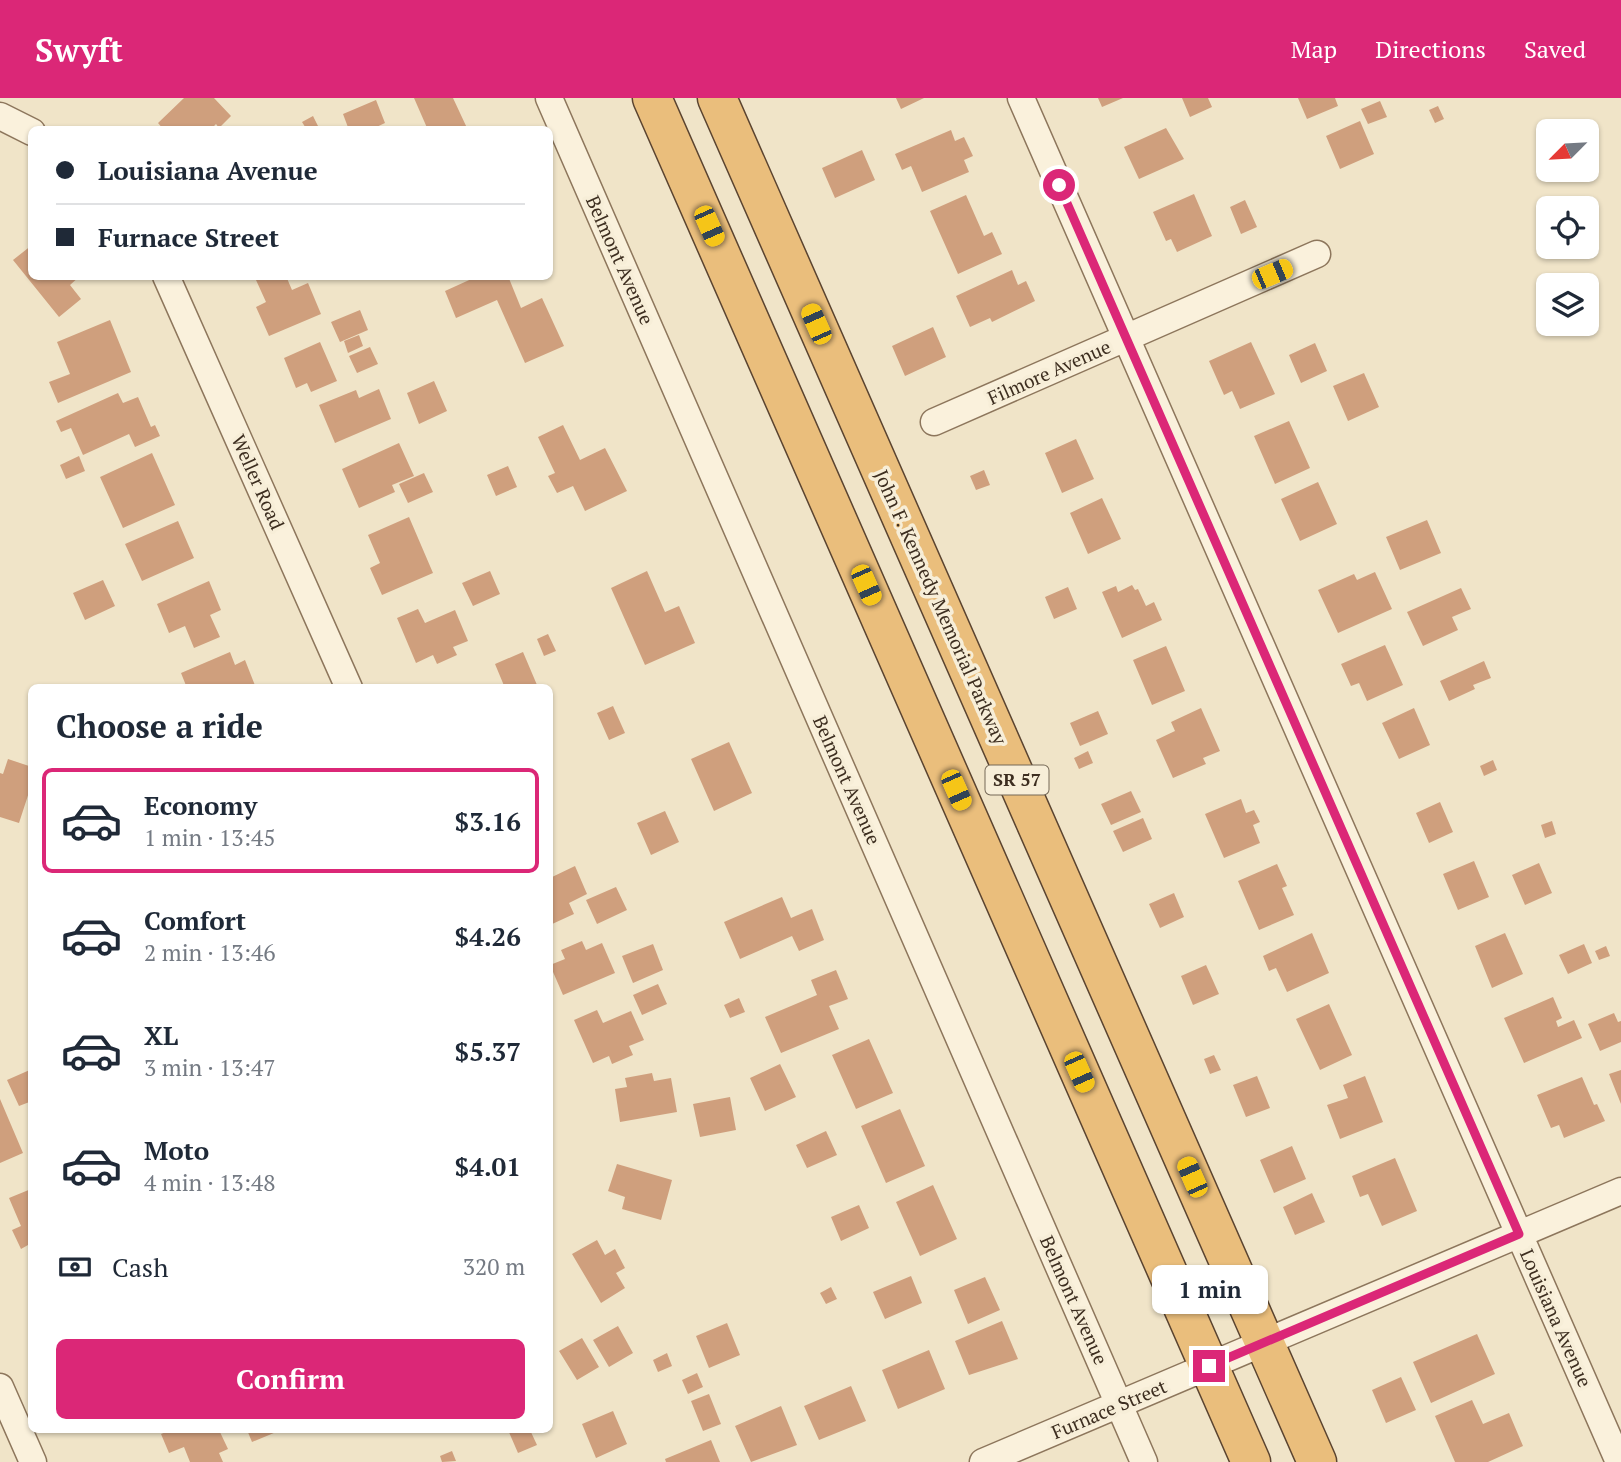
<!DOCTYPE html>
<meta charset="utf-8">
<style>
body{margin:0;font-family:"PT Serif",serif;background:#f6f6f7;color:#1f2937;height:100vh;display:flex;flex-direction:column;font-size:26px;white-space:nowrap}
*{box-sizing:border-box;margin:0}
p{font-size:23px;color:#747a83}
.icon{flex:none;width:38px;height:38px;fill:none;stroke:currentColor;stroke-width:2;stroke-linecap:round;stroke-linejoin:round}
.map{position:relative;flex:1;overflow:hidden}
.sheet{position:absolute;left:28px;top:586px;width:525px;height:749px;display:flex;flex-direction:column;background:#fff;border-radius:10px;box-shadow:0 2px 5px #0004}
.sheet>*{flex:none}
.guide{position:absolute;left:28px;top:28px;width:525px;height:154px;border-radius:10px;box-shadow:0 2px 5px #0004;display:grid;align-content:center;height:154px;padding:0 28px;background:#fff}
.needle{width:46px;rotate:246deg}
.controls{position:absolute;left:1536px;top:21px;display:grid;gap:14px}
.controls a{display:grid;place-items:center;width:63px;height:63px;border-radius:10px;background:#fff;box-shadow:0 2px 5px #0004;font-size:35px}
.end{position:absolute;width:32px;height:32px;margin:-16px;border:9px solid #db2777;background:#fff;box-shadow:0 0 0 4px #fff}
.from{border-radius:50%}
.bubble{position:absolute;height:49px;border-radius:10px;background:#fff;box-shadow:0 2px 5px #0004;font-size:23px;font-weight:700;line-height:49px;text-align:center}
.car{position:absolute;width:21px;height:42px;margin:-21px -10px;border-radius:9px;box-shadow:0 0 5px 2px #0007;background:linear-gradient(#f5c518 24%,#345 0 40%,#f5c518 0 76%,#345 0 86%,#f5c518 0)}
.guide b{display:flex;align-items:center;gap:24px;height:66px;font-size:26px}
.guide b+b{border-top:2px solid #e0e1e3}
.guide i{width:18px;height:18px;background:#1f2937}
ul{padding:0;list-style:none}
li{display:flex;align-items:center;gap:21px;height:105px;margin:0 14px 10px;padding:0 14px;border:4px solid transparent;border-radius:10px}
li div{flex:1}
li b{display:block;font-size:26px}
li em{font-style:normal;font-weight:700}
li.active{border-color:#db2777}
li>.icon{width:63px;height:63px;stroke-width:1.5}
h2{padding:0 28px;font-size:32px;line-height:84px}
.pay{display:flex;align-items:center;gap:18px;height:77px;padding:0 28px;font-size:26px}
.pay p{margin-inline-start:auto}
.cta{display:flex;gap:14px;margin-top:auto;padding:14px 28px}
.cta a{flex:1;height:80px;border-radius:10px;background:#db2777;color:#fff;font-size:28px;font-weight:700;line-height:80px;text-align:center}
header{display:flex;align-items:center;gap:42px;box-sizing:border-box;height:98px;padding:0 35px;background:#db2777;color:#fff}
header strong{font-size:33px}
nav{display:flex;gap:38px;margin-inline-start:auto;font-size:24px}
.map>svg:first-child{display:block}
</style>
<header>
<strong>Swyft</strong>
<nav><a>Map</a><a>Directions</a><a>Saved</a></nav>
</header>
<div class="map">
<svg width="1621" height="1364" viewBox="0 0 1621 1364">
<rect width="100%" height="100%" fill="#f0e4c8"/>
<!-- building -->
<path fill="#cf9f7d" d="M184,0H214L231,18L219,30L216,26L210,32H164L158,25Z
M414,0H453L467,30L428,32Z
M896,0H924L901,11Z
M1098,0H1123L1102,9Z
M1182,0H1208L1212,9L1190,19Z
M1298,0H1335L1338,8L1307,21Z
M376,2L385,25L370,32H349L343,16Z
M1380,3L1387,19L1368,26L1361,11Z
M1438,8L1444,21L1435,25L1429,12Z
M313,18L319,30L307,32L302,24Z
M1360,23L1374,56L1340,71L1326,38Z
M1166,30L1184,61L1139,81L1124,49Z
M951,32L955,43L964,39L973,58L964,62L969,74L922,94L911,68L902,72L895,56Z
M862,52L875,82L835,100L822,70Z
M1194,96L1212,138L1177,154L1171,141L1166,143L1153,114Z
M966,97L984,138L992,134L1002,156L958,176L930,113Z
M1245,102L1257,129L1241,136L1230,109Z
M32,147V178H80L70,187L81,201L59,219L13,162Z
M1012,172L1018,187L1026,183L1035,203L992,224L990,220L970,229L956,198Z
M264,178H286L292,192L308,185L321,216L269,238L256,209L266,204L256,182Z
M478,178H508L521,210L542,200L564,248L525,265L497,202L456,220L445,193Z
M360,212L368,232L340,244L331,224Z
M110,222L131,274L58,305L49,284L70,276L57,244Z
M933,229L946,259L905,278L892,248Z
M359,237L363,248L348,255L344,243Z
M320,244L337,283L311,294L307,285L296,290L284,260Z
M1251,244L1275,296L1240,311L1232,293L1224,297L1209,263Z
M1315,245L1327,273L1301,285L1289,257Z
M370,249L378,266L357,275L349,258Z
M1364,275L1379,309L1348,323L1333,288Z
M434,283L447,313L419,326L407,295Z
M379,291L391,321L335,345L319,307L356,292L359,300Z
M118,295L123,305L138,299L151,329L155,327L160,338L135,349L129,336L83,357L71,330L61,334L56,323Z
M1289,323L1310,370L1275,386L1254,338Z
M563,327L580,362L605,350L627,393L585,413L573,388L557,395L548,378L555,375L538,339Z
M1076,341L1094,381L1062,395L1045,355Z
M399,345L414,378L392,387L395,394L359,410L342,371Z
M152,355L175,407L123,430L100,379Z
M79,358L85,373L66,381L60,367Z
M508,368L517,389L496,398L487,377Z
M984,372L990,387L976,392L970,378Z
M424,375L433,394L408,405L399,386Z
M1318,384L1337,426L1300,443L1281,401Z
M1102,400L1121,441L1088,456L1070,415Z
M409,419L433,475L382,497L370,470L380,465L368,437Z
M1427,422L1441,455L1400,472L1386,439Z
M178,423L194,460L142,483L125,446Z
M490,473L500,496L473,508L462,485Z
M647,473L665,514L679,508L695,545L645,567L611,490Z
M1375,474L1392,511L1338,535L1318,492L1354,476L1357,482Z
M103,482L115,508L85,522L73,495Z
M209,483L221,512L210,517L220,539L194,550L185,528L169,535L157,506Z
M1132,487L1135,492L1138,491L1146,508L1154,504L1162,522L1122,540L1102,494L1116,488L1118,494Z
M1068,489L1077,511L1054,521L1045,499Z
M1461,490L1471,511L1452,519L1458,532L1423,548L1407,514Z
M418,511L425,525L455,512L468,543L453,549L457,557L437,566L433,557L416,565L397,520Z
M548,536L556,553L544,558L537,541Z
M1385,547L1403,587L1367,603L1359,585L1351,588L1341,566Z
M1166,548L1185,593L1152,607L1133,562Z
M230,554L235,567L245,562L256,590H187L181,575Z
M523,554L537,587L505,590L495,566Z
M1484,563L1491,580L1473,587L1475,591L1449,603L1440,583Z
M613,608L625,635L609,642L597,615Z
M1201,610L1220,653L1203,660L1206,666L1173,680L1156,642L1175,633L1171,624Z
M1414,610L1430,647L1399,661L1382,625Z
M1098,613L1108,636L1080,648L1070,625Z
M729,644L752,695L714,713L691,661Z
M1088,653L1093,665L1079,671L1074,660Z
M8,661L32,669V685L19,725L0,719V675L3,676Z
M1493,662L1497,672L1484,678L1480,668Z
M1131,693L1141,714L1111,727L1101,706Z
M1241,701L1246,715L1254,712L1260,724L1253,727L1260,745L1224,760L1205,716Z
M1440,704L1453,734L1429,745L1416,715Z
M665,713L679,744L651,757L637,725Z
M1143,720L1152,741L1123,754L1113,733Z
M1552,723L1556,736L1545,740L1541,727Z
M1474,763L1489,799L1458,812L1443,776Z
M1539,765L1552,795L1525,807L1512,777Z
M1277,766L1287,788L1282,790L1294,817L1259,832L1238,783Z
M575,768L587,796L569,805L574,816L550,827V780Z
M616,789L627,812L597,826L586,802Z
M1174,795L1184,819L1160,830L1149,806Z
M782,799L791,820L812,811L824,842L799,853L792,838L740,861L724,824Z
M1312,835L1329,875L1287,894L1276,870L1269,873L1263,858Z
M1505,835L1523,876L1492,890L1475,848Z
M582,843L586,852L602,845L615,875L563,897L550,867L565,861L561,852Z
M653,846L663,872L633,885L622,858Z
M1584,846L1592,865L1568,876L1559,857Z
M1606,848L1610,858L1599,862L1595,853Z
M1206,867L1219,896L1193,907L1181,878Z
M836,872L848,901L829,908L839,931L781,955L765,919L817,897L811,882Z
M658,886L667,906L642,917L633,897Z
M1553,899L1562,920L1556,923L1558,929L1574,922L1582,940L1524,965L1504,920Z
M739,900L745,914L730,920L724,907Z
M1329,906L1352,957L1320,972L1296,921Z
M597,912L603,925L631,913L644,942L629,948L633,957L612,966L609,958L593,965L574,922Z
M1614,915L1618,924L1621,923V944L1600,953L1588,926Z
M869,941L893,995L856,1011L832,957Z
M1214,957L1221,972L1210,976L1204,961Z
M780,966L796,999L765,1013L750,980Z
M32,971V1003L19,1008L7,982Z
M1621,972V1006L1609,976Z
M652,975L654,983L671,980L677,1014L620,1024L615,991L627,989L625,980Z
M1257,978L1270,1010L1246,1019L1233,987Z
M1365,978L1383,1024L1340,1041L1327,1007L1348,1000L1343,987Z
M1582,979L1594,1007L1597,1006L1605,1023L1564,1040L1559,1027L1551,1030L1537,997Z
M730,999L736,1032L700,1039L693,1006Z
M0,1001L23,1055L0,1065Z
M900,1011L925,1068L886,1085L861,1028Z
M826,1033L837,1057L807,1070L796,1047Z
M1292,1048L1306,1081L1274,1095L1260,1062Z
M1395,1060L1417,1113L1382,1128L1368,1096L1360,1099L1352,1078Z
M617,1066L672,1082L661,1122L622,1111L625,1099L608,1093Z
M933,1087L957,1141L920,1158L896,1104Z
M31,1091V1155L28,1147L21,1151L12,1132L21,1128L9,1100Z
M1312,1095L1325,1124L1295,1137L1283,1109Z
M859,1107L869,1130L841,1143L831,1119Z
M597,1142L605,1157L615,1151L625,1170L616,1175L625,1190L601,1205L572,1156Z
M911,1178L922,1205L885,1221L873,1194Z
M985,1179L1000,1212L968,1226L954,1192Z
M831,1189L837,1201L826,1206L820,1195Z
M1002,1223L1018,1261L969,1277L955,1243Z
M727,1225L740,1257L709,1270L696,1238Z
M618,1228L633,1255L609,1269L593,1242Z
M1477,1236L1495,1276L1431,1305L1413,1264Z
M582,1240L599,1269L577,1282L559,1253Z
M929,1252L945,1291L898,1311L882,1272Z
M667,1255L672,1268L658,1274L653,1262Z
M697,1275L703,1289L688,1296L682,1282Z
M1401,1279L1416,1312L1386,1325L1372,1292Z
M851,1288L866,1323L819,1342L804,1308Z
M709,1296L721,1326L703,1333L691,1303Z
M1472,1302L1483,1326L1509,1315L1523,1348L1488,1364H1455L1435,1318Z
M781,1308L797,1347L751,1364L735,1328Z
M613,1313L627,1346L596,1360L582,1326Z
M171,1332H219L228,1351L219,1355L223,1364H190L184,1349L169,1355L161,1336Z
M247,1332H281L252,1344Z
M508,1332H530L537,1347L518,1355Z
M711,1342L720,1364H666L665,1361Z
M452,1353L456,1363L442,1364L440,1358Z"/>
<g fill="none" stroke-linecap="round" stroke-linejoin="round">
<defs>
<path id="minor" d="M549,0L1144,1364
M1021,0L1619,1364
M0,18L32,34
M166,178L349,590
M934,324L1317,156
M0,1289L33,1364
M983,1364L1621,1093"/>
<path id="trunk" d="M652,0L1251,1364
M717,0L1317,1364"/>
</defs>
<!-- minor casing -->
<use href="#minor" stroke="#8d765c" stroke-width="29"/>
<!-- trunk casing -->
<use href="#trunk" stroke="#5b4430" stroke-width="41"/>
<!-- minor -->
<use href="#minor" stroke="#faf1dc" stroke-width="26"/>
<!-- trunk -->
<use href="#trunk" stroke="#eabe7c" stroke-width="38"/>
</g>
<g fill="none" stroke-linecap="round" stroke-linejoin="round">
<!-- route -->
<path stroke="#db2777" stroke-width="9" d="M1059,87L1519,1136L1209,1268"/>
</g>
<g text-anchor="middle" stroke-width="7" stroke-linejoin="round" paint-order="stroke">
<!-- shield labels -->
<rect fill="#f7eed8" stroke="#756857" stroke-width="2" x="985.5" y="667.5" width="63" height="29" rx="5"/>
<g font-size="18" font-weight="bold" fill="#3d2e20">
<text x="1017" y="688">SR 57</text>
</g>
<!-- street labels -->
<g font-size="19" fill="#3d2e20" stroke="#f7eed8">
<text transform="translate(620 162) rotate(66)" y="7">Belmont Avenue</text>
<text transform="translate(1049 274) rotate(-24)" y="7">Filmore Avenue</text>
<text transform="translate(258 384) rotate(66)" y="7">Weller Road</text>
<text transform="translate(941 509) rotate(66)" y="7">John F. Kennedy Memorial Parkway</text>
<text transform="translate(847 682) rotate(66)" y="7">Belmont Avenue</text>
<text transform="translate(1074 1202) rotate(66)" y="7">Belmont Avenue</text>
<text transform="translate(1556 1220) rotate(66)" y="7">Louisiana Avenue</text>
<text transform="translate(1109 1311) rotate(-23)" y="7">Furnace Street</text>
</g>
</g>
</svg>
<div class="controls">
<a><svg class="needle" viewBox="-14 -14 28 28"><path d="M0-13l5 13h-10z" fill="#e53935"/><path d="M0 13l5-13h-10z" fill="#747a83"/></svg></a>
<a><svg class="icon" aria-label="locate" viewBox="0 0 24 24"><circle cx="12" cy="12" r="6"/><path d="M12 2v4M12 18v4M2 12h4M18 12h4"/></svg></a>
<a><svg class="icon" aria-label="layers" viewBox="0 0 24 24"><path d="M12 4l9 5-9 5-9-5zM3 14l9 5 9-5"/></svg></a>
</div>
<i class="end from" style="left:1059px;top:87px"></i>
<i class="end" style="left:1209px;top:1268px"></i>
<div class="bubble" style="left:1152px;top:1167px;width:116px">1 min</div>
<i class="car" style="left:709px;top:128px;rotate:156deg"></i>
<i class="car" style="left:1272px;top:176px;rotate:67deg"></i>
<i class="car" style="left:816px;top:226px;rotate:336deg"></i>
<i class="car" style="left:866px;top:487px;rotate:156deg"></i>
<i class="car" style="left:956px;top:692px;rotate:156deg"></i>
<i class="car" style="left:1079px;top:974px;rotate:156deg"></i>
<i class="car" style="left:1192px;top:1079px;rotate:336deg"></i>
<div class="guide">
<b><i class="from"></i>Louisiana Avenue</b>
<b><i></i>Furnace Street</b>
</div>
<section class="sheet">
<h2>Choose a ride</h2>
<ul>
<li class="active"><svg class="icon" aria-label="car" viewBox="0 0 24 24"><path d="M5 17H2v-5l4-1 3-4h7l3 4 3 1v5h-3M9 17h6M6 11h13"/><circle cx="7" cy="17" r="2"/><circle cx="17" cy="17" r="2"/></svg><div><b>Economy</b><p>1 min · 13:45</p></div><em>$3.16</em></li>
<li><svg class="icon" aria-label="car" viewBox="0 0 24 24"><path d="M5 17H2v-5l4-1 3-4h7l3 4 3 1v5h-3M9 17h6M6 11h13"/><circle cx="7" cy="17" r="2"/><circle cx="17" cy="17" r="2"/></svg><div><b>Comfort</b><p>2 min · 13:46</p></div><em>$4.26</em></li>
<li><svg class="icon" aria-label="car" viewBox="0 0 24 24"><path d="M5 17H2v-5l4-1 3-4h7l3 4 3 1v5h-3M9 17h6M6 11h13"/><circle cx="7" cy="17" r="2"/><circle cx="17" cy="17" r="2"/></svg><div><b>XL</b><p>3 min · 13:47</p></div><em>$5.37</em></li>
<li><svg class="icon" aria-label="car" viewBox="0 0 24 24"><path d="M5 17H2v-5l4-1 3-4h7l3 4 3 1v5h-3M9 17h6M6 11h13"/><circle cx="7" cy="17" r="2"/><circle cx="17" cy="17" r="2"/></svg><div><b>Moto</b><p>4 min · 13:48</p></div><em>$4.01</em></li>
</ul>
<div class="pay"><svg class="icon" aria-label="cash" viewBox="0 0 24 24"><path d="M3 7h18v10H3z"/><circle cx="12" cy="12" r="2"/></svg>Cash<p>320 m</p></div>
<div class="cta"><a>Confirm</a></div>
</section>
</div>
